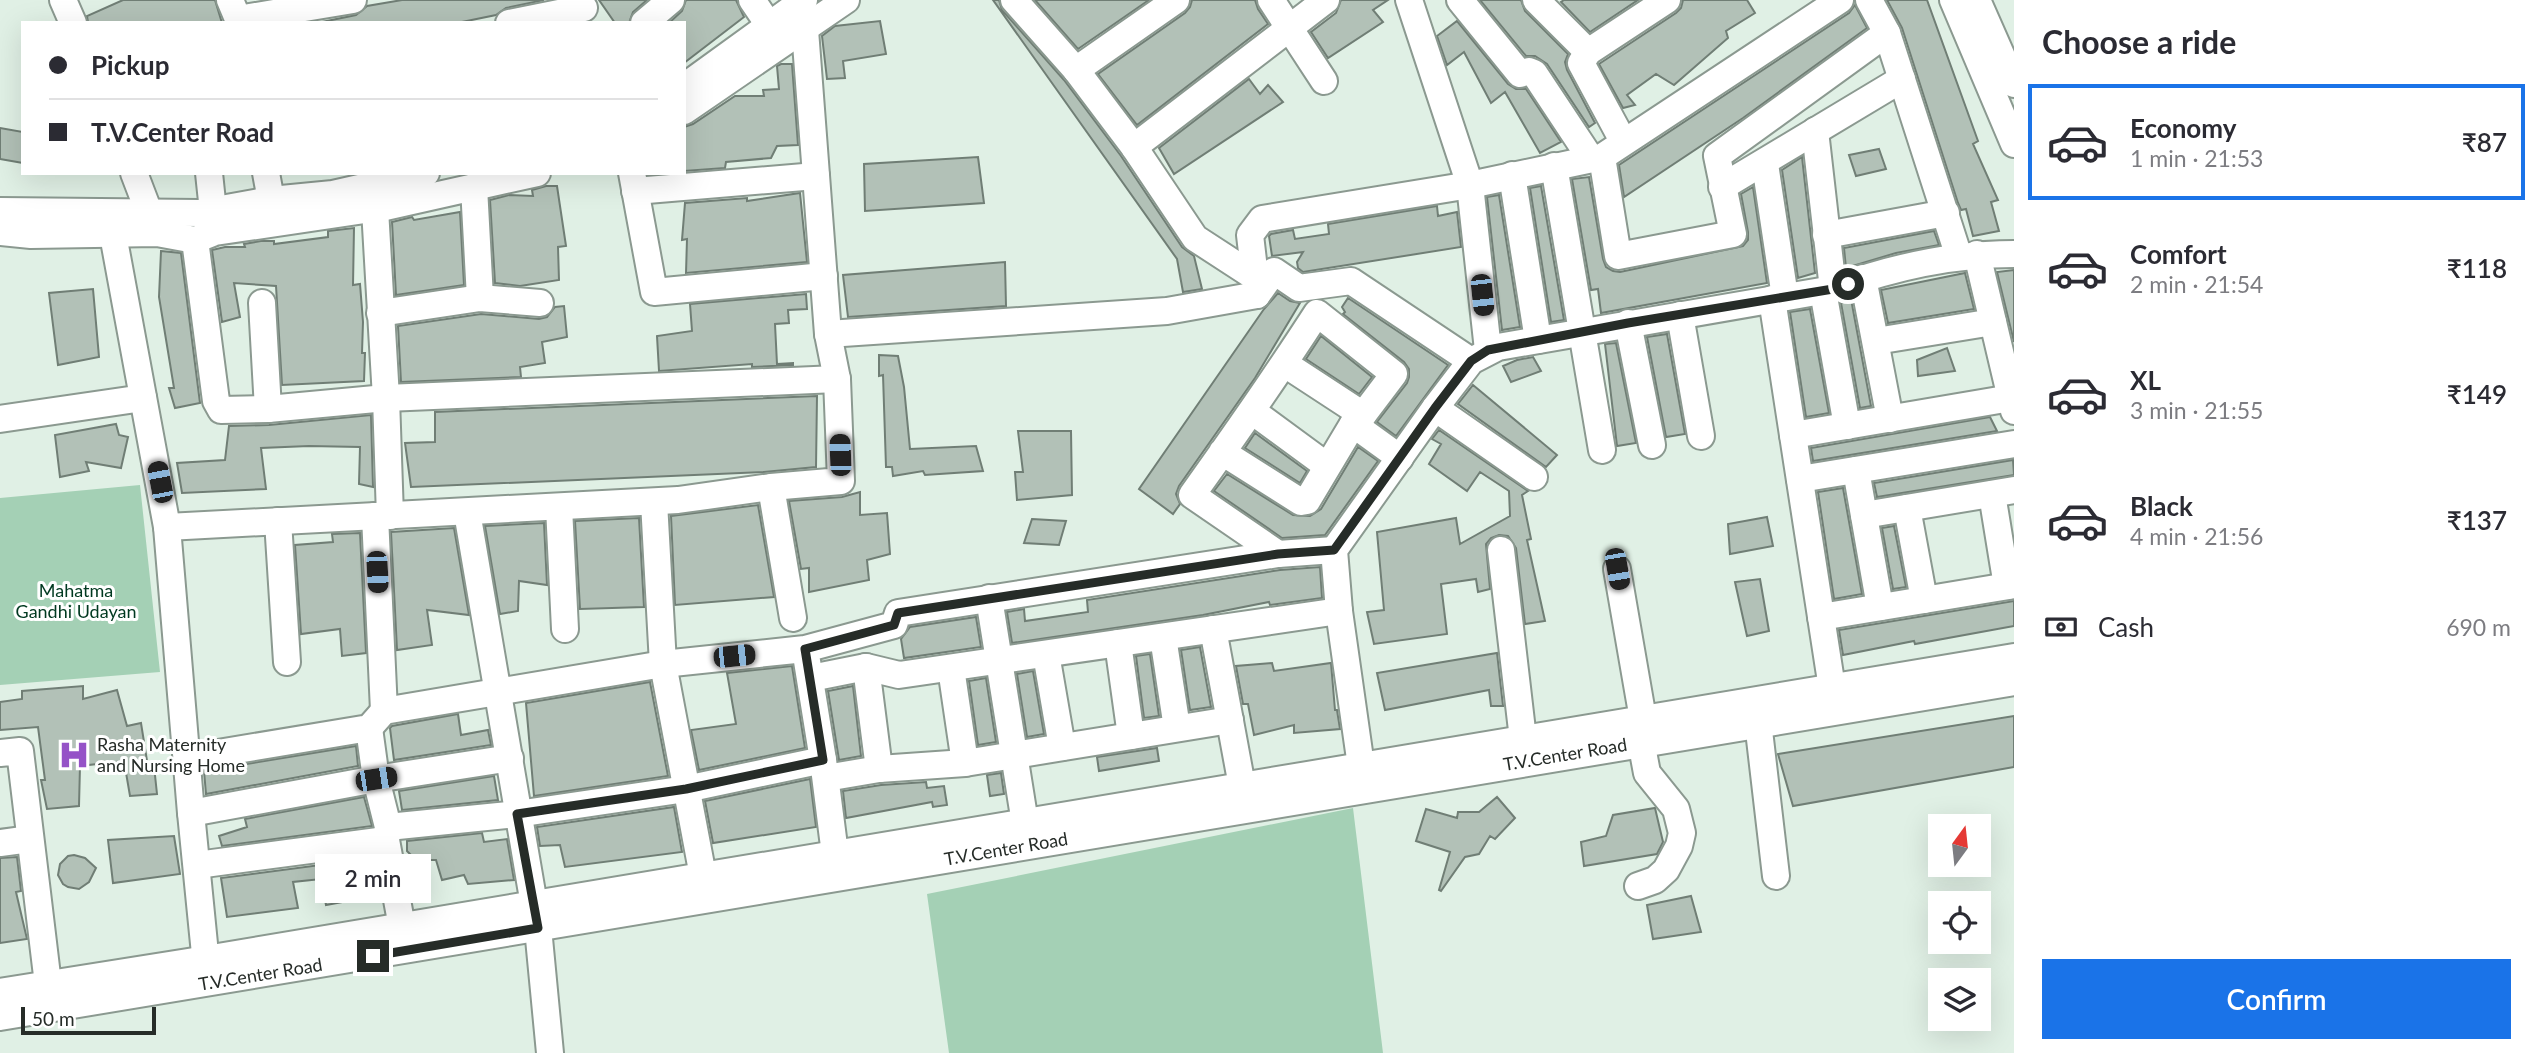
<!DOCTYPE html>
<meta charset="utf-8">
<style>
body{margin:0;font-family:Lato,sans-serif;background:#f2f2f3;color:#2b2b33;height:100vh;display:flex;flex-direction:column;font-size:26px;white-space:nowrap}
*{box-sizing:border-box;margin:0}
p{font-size:23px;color:#7c7c81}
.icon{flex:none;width:38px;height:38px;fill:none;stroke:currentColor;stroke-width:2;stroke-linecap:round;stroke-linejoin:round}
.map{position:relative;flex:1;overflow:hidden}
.drawer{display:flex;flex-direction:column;background:#fff;width:525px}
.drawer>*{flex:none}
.hud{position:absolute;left:21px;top:21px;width:665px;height:154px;border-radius:0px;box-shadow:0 7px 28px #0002;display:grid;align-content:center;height:154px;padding:0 28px;background:#fff}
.needle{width:46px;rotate:15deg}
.buttons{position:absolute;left:1928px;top:814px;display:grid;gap:14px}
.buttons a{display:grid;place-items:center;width:63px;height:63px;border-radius:0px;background:#fff;box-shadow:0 7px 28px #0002;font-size:35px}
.scale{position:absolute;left:21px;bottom:18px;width:135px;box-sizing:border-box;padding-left:7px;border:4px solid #262c28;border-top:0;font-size:19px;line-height:24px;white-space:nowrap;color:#262c28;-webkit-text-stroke:5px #fff;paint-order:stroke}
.end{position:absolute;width:32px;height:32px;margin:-16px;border:9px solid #262c28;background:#fff;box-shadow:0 0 0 4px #fff}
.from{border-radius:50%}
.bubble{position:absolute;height:49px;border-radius:0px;background:#fff;box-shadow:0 7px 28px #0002;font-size:23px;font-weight:600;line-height:49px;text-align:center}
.car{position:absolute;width:21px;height:42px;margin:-21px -10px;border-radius:9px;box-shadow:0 0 5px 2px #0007;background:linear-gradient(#222 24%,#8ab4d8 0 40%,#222 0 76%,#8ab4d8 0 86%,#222 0)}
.hud b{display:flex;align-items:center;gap:24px;height:66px;font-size:26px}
.hud b+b{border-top:2px solid #e1e1e2}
.hud i{width:18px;height:18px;background:#2b2b33}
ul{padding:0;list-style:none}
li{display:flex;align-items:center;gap:21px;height:116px;margin:0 14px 10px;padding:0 14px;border:4px solid transparent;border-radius:0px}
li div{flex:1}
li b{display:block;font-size:26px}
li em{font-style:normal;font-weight:600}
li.on{border-color:#1a73e8}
li>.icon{width:63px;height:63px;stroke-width:1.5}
h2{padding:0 28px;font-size:32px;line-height:84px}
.pay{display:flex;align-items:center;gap:18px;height:77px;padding:0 28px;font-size:26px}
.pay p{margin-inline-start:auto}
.action{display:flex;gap:14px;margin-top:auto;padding:14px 28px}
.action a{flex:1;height:80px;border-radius:0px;background:#1a73e8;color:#fff;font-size:28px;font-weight:600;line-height:80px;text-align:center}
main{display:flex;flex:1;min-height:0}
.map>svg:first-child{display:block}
</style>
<main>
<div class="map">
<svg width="2014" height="1053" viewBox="0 0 2014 1053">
<rect width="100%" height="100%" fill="#e0f0e5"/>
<!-- green -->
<path fill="#a4d0b5" d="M140,485L160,672L0,685V498Z
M1353,808L1383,1053H949L927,894Z"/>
<!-- building -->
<path fill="#b2c1b7" stroke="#707e75" stroke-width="2" d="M123,0H215L222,23H88L87,16Z
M402,0H544L506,8L496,15L457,23H317L356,15L367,6Z
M599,0H647L633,12L629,23H615Z
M686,0H736L744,17L684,63V23H669L682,11Z
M993,0H999L1002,10L1064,80L1121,156L1182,247L1194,256L1202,289L1183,292L1177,259Z
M1035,0H1149L1078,49Z
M1192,0H1255L1258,9L1268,24L1137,125L1098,74L1185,13L1190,7Z
M1341,0H1388L1373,10L1383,22L1328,58L1311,32L1336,13Z
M1480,0H1521L1525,11L1568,54L1565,62L1567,70L1595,123L1589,127L1547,64L1535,56H1526Z
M1564,0H1638L1590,32L1561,2Z
M1683,0H1747L1755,13L1726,31L1728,38L1674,85L1656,74L1627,95L1635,105L1623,108L1599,64L1676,13L1681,8Z
M1887,0H1927L1978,141L1973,144L1998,200L1991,202L1999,231L1973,236L1966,209L1961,210L1958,203L1902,28Z
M1855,5L1867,28L1743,118L1624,197L1619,165L1849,13Z
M880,21L886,54L843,61L845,78L827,79L822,36L835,26Z
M1457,21L1508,84L1516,89H1526L1561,142L1540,153L1505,92L1491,103L1464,52L1447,65L1437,36Z
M781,64H792L798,145L777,146L771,158L726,162L725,168L684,171V127L693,124L735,96H764L763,90L779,89L777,66Z
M1249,79L1260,94L1268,85L1283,102L1174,174L1159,148Z
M0,128L23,132V163L0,159Z
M1879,149L1886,169L1856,176L1849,155Z
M978,157L984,203L865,211L864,164Z
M1802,157L1815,273L1798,278L1782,170Z
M1589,177L1603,259L1606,267L1613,271L1620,272L1743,246L1748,240V232L1741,194L1753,187L1767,283L1601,313L1598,289L1591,290L1572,179Z
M546,186H557L566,246L558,247L559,280L520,286L495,283L490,200L509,195L533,196L532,190Z
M1541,186L1564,320L1551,322L1530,188Z
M800,193L807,262L686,273L687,239L682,240L685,203L747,198V201Z
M1499,195L1520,327L1502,330L1487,197Z
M1437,206L1438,216L1457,212L1461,247L1303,272L1298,268L1297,262L1303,252L1272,256L1269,236L1271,234L1293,230L1295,239L1329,234L1328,224Z
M460,212L464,285L396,295L392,222L412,217L414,220Z
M354,228L353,285L360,284L363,322L362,353H365L364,381L282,385L276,286L234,283L240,317L222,322L212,250L225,247H245L244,244L261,241H274V244L328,237V231Z
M1934,231L1939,245L1896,253L1846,268L1844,248Z
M161,251L181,253L200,403L175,408L169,388H174L159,297Z
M1005,262L1006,306L848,317L843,275Z
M2014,270V342L1997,272Z
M1965,273L1974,309L1888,323L1881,290Z
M93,289L99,357L58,365L49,293Z
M1278,293L1290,301L1300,303L1255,378L1179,486L1176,494L1180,504L1173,514L1139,489L1264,309Z
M806,294L807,309L788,310L789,323L775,324L777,364L793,363V365L752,367V364L659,371L657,336L692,331L690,304Z
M1348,298L1448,365L1396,436L1377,422L1407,383L1409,377V369L1404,362L1343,314L1345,312L1342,307Z
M1851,299L1871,406L1860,408L1841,303Z
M564,306L567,337L542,342L545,363L520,367L521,377L401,382L398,326L481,314L539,319L547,317L555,307Z
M1810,309L1829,413L1806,417L1790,312Z
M1667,334L1685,434L1666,437L1647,337Z
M1321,336L1372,377L1359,394L1306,359Z
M1616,343L1636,443L1617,446L1605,344Z
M1947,348L1955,371L1918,376L1917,360Z
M879,355L898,356L904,387L910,449L976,446L983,471L925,475L923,471L893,476L892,467H886L883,375L879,376Z
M1533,357L1541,371L1511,382L1503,366L1517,360Z
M1473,385L1557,455L1546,467L1458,404Z
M817,396L816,467L764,472L411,487L405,443L435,442V412Z
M371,415L373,487L359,484L360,447L309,446L261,448L266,489L182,493L177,463L225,460L229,426L269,425Z
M1990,417L1997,431L1813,461L1811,448Z
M116,424L119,435L128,437L121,468L86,462L89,471L60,477L55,435Z
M1439,430L1528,491L1522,495L1531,539L1527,540L1545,621L1525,624L1516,548L1508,536L1499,535L1491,538L1486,544L1490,589L1478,592L1476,579L1441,584L1447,634L1374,644L1367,612L1384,610L1377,532L1456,518L1460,544L1510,516L1509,491L1480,472L1467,491L1429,464L1441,444L1432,439Z
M1018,431H1071L1072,495L1017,500L1015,472H1023Z
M1255,433L1307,471L1300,483L1245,448Z
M1358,447L1378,461L1325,535L1282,538L1214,491L1227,474L1293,515L1310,516L1321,509Z
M2013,460L2014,475L1877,497L1874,483Z
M1843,488L1862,594L1834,599L1818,492Z
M860,492V515L887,513L890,554L867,560L869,580L809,592V568L801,569L789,501L842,497Z
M758,505L774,597L675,605L671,516Z
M1767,517L1773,546L1730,554L1728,524Z
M639,518L644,607L580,609L575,521Z
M1032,519L1066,521L1059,545L1024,543Z
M544,523L547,585L519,581L518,611L500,614L485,526Z
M1894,526L1906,587L1893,589L1882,528Z
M454,528L469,615L427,610L432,645L397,650L391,532Z
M360,533L366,653L342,656L340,629L301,634L295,545L333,542L332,534Z
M1320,567L1322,598L1270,605L1269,602L1203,615L1012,643L1007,612L1024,609L1025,621L1088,612L1087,600L1280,570Z
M1760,579L1769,631L1747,636L1735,582Z
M2014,601V626L1915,644L1914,641L1843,655L1839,630Z
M976,617L981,647L904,658L901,639L910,627Z
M1200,647L1211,707L1190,710L1181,650Z
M1497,653L1503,706H1491L1489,690L1385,710L1377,673Z
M1150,654L1159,716L1144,718L1136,656Z
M1272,663L1274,671L1331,663L1335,710H1337L1340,729L1294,733V725L1254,735L1248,704H1243L1236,666Z
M792,666L805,748L699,770L691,730L736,724L727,673Z
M1033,671L1044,734L1027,737L1017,674Z
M986,678L996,742L978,745L969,681Z
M650,682L668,776L534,796L526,703Z
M83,686V699L117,690L127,726L141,723L148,767L154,766L157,794L130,796L124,761L80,766L79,806L47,809L41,780H45L38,727L0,730V702L22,699V691Z
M853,686L861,756L839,760L828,691Z
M458,714L461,735L488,730L491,745L394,760L390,728L392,726Z
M2014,716V767L1793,806L1778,754Z
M356,746L358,766L206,794L204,771Z
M1157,748L1159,761L1099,771L1097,757Z
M1001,773L1004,794L990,796L987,775Z
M494,776L498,800L402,810L399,791Z
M810,779L816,827L713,843L705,801Z
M926,782L927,788L944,786L947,805L933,807L932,802L846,818L843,791L881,785Z
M364,797L372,826L222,846L219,836L247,827L245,819Z
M1497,797L1515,818L1495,839L1490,836L1479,854L1465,857L1441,891L1439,890L1450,852L1416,841L1426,809L1457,818L1458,812H1479Z
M674,807L682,852L565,867L560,845L540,846L537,827Z
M1655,808L1663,842L1657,854L1584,866L1581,842L1606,836L1613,815Z
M482,833L484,842L507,839L514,880L468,884L464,875L442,880L436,860H416L407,851V841Z
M174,836L180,874L113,883L108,840Z
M74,855L85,858L96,868L89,882L79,889L68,887L63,884L58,875L60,864L68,856Z
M17,857L21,891L16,892L27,939L0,943V858Z
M373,858L380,895L326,905L321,879L293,882L298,908L227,917L221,878Z
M1691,896L1701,932L1653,939L1647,905Z"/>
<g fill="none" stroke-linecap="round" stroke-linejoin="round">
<defs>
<g id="minor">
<path d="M63,0L73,23"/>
<path d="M230,0L238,19L353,0"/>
<path d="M752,0L769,25"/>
<path d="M1014,0L1076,70L1134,147L1195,238L1255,277"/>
<path d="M1271,0L1324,81"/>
<path d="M1409,0L1470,185L1488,350"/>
<path d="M1460,0L1520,74L1529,71L1534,73L1591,159"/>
<path d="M1536,0L1588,52"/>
<path d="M1869,0L1887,33L1959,257"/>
<path d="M1953,0L2014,144"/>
<path d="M1977,0L2014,84"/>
<path d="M509,23L584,8"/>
<path d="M644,23L671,0"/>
<path d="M1076,70L1176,0"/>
<path d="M684,87L804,0"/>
<path d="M684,111L846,0"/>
<path d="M1815,131L1833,289"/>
<path d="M1623,141L1581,63L1588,52L1667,0"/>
<path d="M1134,147L1326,0"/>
<path d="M1602,157L1618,256L1733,234L1717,156L1887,33"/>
<path d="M1765,164L1785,297"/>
<path d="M1554,166L1602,450"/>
<path d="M134,173L155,228"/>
<path d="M209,173L213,211"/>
<path d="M266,173L271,200"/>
<path d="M632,173L654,292L824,276"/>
<path d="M1512,175L1538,340"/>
<path d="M474,187L480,298"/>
<path d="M1722,187L1902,79"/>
<path d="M635,191L816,176"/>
<path d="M371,193L375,209L386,398L390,516"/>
<path d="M0,211L199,213L271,200L333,194L426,173"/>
<path d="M109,213L167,527L191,813L207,974"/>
<path d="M0,232L31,235L157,233L195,240L215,232L385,207L537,173"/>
<path d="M1826,235L1946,213"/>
<path d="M195,240L216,401L221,410L268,409L386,398L837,379"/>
<path d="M1977,254L2014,411"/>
<path d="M1863,278L1890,419"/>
<path d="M1823,291L1847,426"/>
<path d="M1257,295L1274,271L1299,288L1351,281L1471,361"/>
<path d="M1772,299L1832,688"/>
<path d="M262,303L268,409"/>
<path d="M380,313L480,298L540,303"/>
<path d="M1680,315L1701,436"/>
<path d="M1628,323L1652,445"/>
<path d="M828,334L1167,311L1257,295L1250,235L1262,219L1470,185L1602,157L1840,0"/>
<path d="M1876,341L1993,322"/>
<path d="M1285,364L1363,415"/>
<path d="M1435,408L1534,477"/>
<path d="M1252,411L1327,466"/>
<path d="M0,419L143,398"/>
<path d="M1353,424L1400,458"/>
<path d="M1793,435L2011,398"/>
<path d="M1222,452L1301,502L1307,501L1353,424L1363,415L1394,374L1317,313C1277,375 1235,435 1192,495L1278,554"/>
<path d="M1856,470L1880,607"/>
<path d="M1800,479L2014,444"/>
<path d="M771,487L793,618"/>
<path d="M1992,494L2007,586"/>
<path d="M654,502L663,664L703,876"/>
<path d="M559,507L565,629"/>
<path d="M1907,508L1924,600"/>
<path d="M467,512L538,928L550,1053"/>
<path d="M1864,515L2014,490"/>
<path d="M375,516L384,711"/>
<path d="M278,521L287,662"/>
<path d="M167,527L678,500L771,487L841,481L837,379L828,334L805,30L792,9"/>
<path d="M1501,550L1523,739"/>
<path d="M1617,569L1643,719"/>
<path d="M989,598L1025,823"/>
<path d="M1821,617L2014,585"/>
<path d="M1213,629L1242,786"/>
<path d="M1163,637L1177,728"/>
<path d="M1118,643L1131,736"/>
<path d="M1046,654L1062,747"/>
<path d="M807,661L823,760L835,854"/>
<path d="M866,667L879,769"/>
<path d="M951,668L965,763"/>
<path d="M811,678L866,667L899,675L1339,611"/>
<path d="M1758,722L1776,876"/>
<path d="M369,728L376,779L388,827L386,840L402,927"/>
<path d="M0,753L20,751L48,984"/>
<path d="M188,758L369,728L384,711L663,664L805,649L894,625L898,613L1278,554L1334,550"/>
<path d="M1361,766L1339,611L1334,550L1435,408L1471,361L1498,347L1833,289C1890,268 1954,254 2014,254"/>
<path d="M826,778L879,769L965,763L1230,720"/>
<path d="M191,813L376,779L510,758"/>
<path d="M388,827L517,814L686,789L823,760"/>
<path d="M0,843L30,839"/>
<path d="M197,865L386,840"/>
<path d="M1638,886L1655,880L1666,870L1679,846L1682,833L1676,809L1647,773L1641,741"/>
<path d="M0,992L188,962L2014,657"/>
<path id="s1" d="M0,1017C672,910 1342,788 2014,682"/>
</g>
</defs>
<!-- minor casing -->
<use href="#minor" stroke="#8b9990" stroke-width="30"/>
<!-- minor -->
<use href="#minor" stroke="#fff" stroke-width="26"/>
</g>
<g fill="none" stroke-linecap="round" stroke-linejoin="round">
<!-- route -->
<path stroke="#262c28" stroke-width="9" d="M373,956L538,928L517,814L686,789L823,760L805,649L894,625L898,613L1278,554L1334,550L1435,408L1471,361L1488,350L1628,323L1833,289L1848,284"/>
</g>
<!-- icons -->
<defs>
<symbol id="hospital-bare" viewBox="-9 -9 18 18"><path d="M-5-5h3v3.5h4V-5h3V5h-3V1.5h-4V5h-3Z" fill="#9552c7" stroke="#fff" stroke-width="2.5" paint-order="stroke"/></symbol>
</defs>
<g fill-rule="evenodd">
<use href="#hospital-bare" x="52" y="733" width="44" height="44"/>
</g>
<g text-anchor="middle" stroke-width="6" stroke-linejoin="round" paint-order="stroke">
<!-- park labels -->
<g font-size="18" fill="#003920" stroke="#fff">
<text x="76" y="597">Mahatma<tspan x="76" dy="21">Gandhi Udayan</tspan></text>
</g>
<!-- poi labels -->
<g font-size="18" fill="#262c28" stroke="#fff" text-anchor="start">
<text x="97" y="751">Rasha Maternity<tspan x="97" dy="21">and Nursing Home</tspan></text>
</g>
<!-- street labels -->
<g font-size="18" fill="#262c28" stroke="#fff">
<text dy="6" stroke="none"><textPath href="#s1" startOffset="1587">T.V.Center Road</textPath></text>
<text dy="6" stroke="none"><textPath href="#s1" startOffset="1020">T.V.Center Road</textPath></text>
<text dy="6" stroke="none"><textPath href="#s1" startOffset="264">T.V.Center Road</textPath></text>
</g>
</g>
</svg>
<div class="buttons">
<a><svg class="needle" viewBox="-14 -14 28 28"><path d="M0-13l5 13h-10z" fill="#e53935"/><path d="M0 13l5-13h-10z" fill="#7c7c81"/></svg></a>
<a><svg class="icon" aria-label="locate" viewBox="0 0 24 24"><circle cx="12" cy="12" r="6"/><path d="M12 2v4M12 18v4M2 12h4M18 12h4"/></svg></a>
<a><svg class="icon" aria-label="layers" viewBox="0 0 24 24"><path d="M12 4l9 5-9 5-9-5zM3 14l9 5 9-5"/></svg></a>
</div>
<div class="scale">50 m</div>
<i class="end from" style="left:1848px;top:284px"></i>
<i class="end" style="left:373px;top:956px"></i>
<div class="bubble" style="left:315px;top:854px;width:116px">2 min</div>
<i class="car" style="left:1482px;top:295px;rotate:174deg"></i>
<i class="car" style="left:840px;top:455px;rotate:358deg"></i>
<i class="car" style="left:160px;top:482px;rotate:349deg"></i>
<i class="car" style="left:1617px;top:569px;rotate:170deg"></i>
<i class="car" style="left:377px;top:572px;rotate:177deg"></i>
<i class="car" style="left:734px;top:656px;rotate:84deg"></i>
<i class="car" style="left:376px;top:779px;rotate:81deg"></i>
<div class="hud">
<b><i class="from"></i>Pickup</b>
<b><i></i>T.V.Center Road</b>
</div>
</div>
<section class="drawer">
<h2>Choose a ride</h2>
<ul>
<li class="on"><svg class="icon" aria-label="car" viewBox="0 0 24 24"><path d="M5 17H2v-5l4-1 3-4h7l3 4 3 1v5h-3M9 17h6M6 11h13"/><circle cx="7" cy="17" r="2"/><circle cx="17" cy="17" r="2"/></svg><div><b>Economy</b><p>1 min · 21:53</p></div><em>₹87</em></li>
<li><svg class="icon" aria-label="car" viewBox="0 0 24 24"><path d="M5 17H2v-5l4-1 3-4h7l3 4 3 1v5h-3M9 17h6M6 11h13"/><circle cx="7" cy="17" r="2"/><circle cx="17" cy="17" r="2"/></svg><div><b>Comfort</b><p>2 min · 21:54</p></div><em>₹118</em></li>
<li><svg class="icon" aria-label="car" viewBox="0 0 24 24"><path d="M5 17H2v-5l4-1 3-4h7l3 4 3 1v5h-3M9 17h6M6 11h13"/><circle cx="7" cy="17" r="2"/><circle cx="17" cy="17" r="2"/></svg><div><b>XL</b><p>3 min · 21:55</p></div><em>₹149</em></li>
<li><svg class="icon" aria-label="car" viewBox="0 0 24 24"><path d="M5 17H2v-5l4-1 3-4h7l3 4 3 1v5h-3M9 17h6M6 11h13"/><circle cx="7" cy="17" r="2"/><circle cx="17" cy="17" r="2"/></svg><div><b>Black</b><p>4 min · 21:56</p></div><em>₹137</em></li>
</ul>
<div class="pay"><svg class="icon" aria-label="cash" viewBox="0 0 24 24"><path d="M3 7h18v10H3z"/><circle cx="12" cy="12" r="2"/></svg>Cash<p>690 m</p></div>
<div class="action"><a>Confirm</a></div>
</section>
</main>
